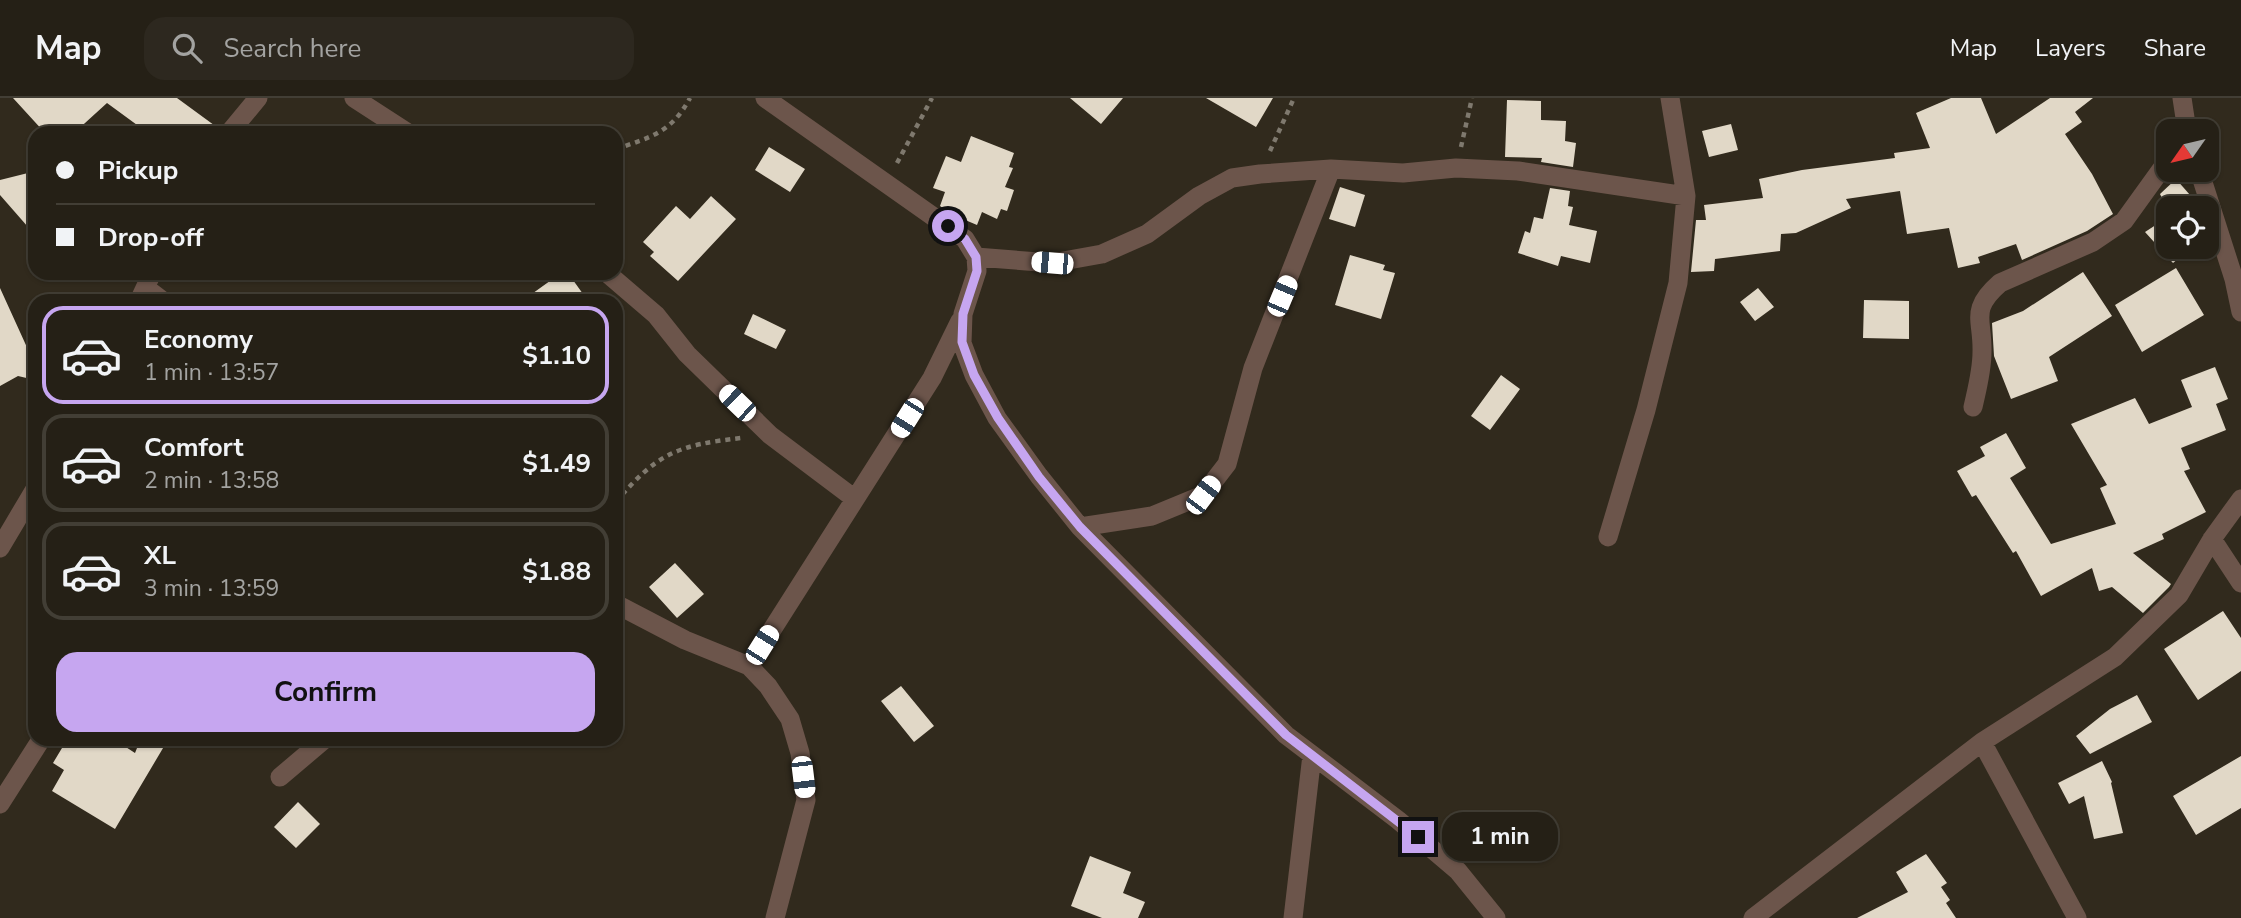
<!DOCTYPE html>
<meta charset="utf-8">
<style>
body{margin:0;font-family:"Nunito Sans",sans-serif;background:#2d281f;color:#f1f3f6;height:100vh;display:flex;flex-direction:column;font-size:26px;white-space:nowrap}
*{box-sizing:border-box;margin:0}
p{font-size:23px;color:#a3a3a1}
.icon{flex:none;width:38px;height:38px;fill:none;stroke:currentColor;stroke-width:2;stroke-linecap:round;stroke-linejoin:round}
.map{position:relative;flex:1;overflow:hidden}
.side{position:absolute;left:28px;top:196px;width:595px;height:452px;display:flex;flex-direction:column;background:#252016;border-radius:21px;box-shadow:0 2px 5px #0004,0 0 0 2px #423e35}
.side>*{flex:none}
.banner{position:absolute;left:28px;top:28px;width:595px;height:154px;border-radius:21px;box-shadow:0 2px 5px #0004,0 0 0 2px #423e35;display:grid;align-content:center;height:154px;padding:0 28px;background:#252016}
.needle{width:46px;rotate:236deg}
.buttons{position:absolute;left:2156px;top:21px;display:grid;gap:14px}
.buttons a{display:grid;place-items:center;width:63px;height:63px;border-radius:14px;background:#252016;box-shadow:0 2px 5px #0004,0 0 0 2px #423e35;font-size:35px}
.end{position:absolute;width:32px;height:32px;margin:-16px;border:9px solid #c6a6f0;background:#111;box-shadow:0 0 0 4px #111}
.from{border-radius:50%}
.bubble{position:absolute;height:49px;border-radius:21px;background:#252016;box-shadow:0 2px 5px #0004,0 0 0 2px #423e35;font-size:23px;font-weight:700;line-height:49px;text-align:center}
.car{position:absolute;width:21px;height:42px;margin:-21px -10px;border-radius:9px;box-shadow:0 0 5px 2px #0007;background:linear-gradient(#fff 24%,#345 0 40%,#fff 0 76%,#345 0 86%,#fff 0)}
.banner b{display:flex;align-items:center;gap:24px;height:66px;font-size:26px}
.banner b+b{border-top:2px solid #423e35}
.banner i{width:18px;height:18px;background:#f1f3f6}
ul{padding:12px 0 0;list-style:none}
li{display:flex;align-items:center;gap:21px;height:98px;margin:0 14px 10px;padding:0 14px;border:4px solid #423e35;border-radius:21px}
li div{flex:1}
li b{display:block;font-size:26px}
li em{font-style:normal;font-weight:700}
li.active{border-color:#c6a6f0}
li>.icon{width:63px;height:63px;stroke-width:1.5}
.button{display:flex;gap:14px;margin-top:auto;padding:14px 28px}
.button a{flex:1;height:80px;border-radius:21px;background:#c6a6f0;color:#111;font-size:28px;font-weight:700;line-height:80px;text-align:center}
header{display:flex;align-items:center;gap:42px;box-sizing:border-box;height:98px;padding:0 35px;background:#252016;border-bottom:2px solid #423e35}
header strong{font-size:33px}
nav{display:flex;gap:38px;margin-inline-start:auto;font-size:24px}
.search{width:490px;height:63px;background:#2d281f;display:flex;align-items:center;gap:18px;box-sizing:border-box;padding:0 24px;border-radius:21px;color:#a3a3a1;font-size:26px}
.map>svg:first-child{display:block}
</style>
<header>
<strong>Map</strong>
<div class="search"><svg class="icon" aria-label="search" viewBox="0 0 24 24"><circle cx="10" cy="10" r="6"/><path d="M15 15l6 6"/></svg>Search here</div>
<nav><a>Map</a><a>Layers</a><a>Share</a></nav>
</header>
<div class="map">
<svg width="2241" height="820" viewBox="0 0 2241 820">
<rect width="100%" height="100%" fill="#312a1d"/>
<!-- building -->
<path fill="#e1d8c7" d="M13,0H177L218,30L217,35H148L107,5L74,35H45Z
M1070,0H1123L1101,26Z
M1206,0H1273L1256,29Z
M1951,0H1981L1996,36L2050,0H2093L2075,14L2082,24L2065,36L2092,76L2113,116L2087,133L2022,162L2016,146L1978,159L1980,165L1958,170L1949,130L1907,136L1900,93L1846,101L1851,110L1796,135L1781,136L1780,153L1715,161L1714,173L1691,174L1696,122H1706L1704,107L1763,100L1759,81L1802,72L1895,60L1894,55L1930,50L1916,15Z
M1507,2L1541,3V22L1566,23L1565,43L1576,45L1573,69L1541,64L1542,60L1505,59Z
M1731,26L1738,52L1709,59L1702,33Z
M971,38L1014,55L1009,69L1013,70L1005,89L1014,92L1007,113L1001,111L997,121L982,114L977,127L951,116L940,108L945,94L933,90L946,58L961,64Z
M769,49L805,71L790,94L755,72Z
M28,75L35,101V137L0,97V82Z
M2176,81L2190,97L2176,110H2168V113L2160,96Z
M1340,89L1365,97L1355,129L1329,121Z
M1550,90L1570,93L1568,108L1573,109L1569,127L1597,133L1590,165L1561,158L1558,168L1518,155L1525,133L1530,135L1534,119L1543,121Z
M711,98L736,121L678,183L650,158L654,154L643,144L676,108L690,121Z
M2168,119V149H2192L2173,165L2145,134Z
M1350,157L1385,167L1383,172L1395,175L1381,221L1335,207Z
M2176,170L2204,217L2142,254L2115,207Z
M2083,174L2112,218L2049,259L2058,283L2011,301L1994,258L1992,225L2023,213Z
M561,175H568L588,203H522Z
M0,190L35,267V282L18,278L0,288Z
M1758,190L1774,209L1755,223L1740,204Z
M1864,202L1909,203V241L1863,240Z
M753,216L786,232L776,251L744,236Z
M2215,269L2228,301L2216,306L2226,332L2181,350L2190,371L2184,373L2206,414L2162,436L2164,441L2133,455L2171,486L2169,489L2143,515L2112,489L2099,493L2092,470L2041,498L2016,453L2013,455L1976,397L1972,399L1957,373L1985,358L1980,349L2006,335L2026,370L2010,380L2051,446L2116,426L2100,390L2107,387L2071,326L2135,300L2149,326L2192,309L2181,282Z
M1501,277L1520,291L1490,332L1471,318Z
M675,465L704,496L677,520L649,489Z
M2223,513L2241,540V573L2198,602L2164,551Z
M901,588L934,628L914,644L881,603Z
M2137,597L2152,624L2090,656L2076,638L2110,611Z
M68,640H112L135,655L141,640H169L115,731L52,693L64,672L53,665Z
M2241,658V710L2196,737L2173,698Z
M2102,663L2112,684L2111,685L2123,735L2094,741L2084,698L2069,706L2058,685Z
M298,704L320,726L296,750L274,729Z
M1926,756L1947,785L1941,789L1950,802L1946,805L1956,820H1857L1908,794L1896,774Z
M1090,758L1131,774L1123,795L1145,804L1138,820H1102L1071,808Z"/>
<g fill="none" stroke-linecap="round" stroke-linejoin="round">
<!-- path -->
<path stroke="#7f796e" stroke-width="4.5" stroke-dasharray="5 5" stroke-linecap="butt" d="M1461,49L1472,0
M616,51C651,39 671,35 690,0
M1270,53L1294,0
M897,65L932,0
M616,404C657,355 678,347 741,340"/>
<!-- minor -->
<path stroke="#6c554b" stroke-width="19" d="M354,0L408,35
M765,0L965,141L976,159L977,173L963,216L962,245L974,277L997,320L1039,378L1080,429L1286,637L1398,722L1458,773L1496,820
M2182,0L2187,33
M229,35L258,0
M2199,72L2234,181L2241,214
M976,159L1052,165L1102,156L1147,136L1199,98L1232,80L1260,76L1331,71L1403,75L1456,70L1518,73L1686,98
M607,175L656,217L687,256L770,337L855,401
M146,190L163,203
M139,203L152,175
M1973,309C1977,291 1982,273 1982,254C1983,221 1969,212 2000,185L2093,144L2124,123L2168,62
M1080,429L1152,418L1203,397L1227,366L1253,270L1331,71
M1608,439L1646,312L1678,185L1686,98L1670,0
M2212,441L2241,485
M0,450L35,391
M616,506L685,542L749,568L768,588L790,621L800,655L806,702L775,820
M749,568L932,280L960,223
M1982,644L2077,820
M280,679L326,640
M0,706L42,640
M1293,820L1312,657
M1753,820L1982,644L2115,559L2179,497L2212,441L2241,401"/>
</g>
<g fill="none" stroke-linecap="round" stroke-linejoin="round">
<!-- route -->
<path stroke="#c6a6f0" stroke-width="9" d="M948,128L965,141L976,159L977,173L963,216L962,244L974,277L998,320L1039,379L1080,429L1286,637L1418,739"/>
</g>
</svg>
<div class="buttons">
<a><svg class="needle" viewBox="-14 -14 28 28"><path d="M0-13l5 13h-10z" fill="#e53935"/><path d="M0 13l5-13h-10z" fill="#a3a3a1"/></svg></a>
<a><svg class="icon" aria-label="locate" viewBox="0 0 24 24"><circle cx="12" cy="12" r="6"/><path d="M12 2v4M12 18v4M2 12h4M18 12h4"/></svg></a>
</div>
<i class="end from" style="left:948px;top:128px"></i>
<i class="end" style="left:1418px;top:739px"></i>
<div class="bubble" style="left:1442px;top:714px;width:116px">1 min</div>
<i class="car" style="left:1052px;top:165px;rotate:275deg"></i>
<i class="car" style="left:1282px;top:198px;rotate:23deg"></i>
<i class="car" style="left:737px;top:305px;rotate:314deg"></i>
<i class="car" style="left:907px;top:320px;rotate:212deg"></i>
<i class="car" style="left:1203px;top:397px;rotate:37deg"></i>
<i class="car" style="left:762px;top:547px;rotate:32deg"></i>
<i class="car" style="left:803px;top:679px;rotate:173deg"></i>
<div class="banner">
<b><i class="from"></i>Pickup</b>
<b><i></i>Drop-off</b>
</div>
<section class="side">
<ul>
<li class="active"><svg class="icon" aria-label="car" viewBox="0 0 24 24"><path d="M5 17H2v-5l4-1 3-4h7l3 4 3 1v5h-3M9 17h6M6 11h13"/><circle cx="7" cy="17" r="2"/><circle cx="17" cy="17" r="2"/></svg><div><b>Economy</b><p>1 min · 13:57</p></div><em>$1.10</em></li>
<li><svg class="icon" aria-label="car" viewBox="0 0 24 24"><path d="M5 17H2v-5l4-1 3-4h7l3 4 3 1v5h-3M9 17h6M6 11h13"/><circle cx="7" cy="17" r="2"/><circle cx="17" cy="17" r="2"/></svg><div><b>Comfort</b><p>2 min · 13:58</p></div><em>$1.49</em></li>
<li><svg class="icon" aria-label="car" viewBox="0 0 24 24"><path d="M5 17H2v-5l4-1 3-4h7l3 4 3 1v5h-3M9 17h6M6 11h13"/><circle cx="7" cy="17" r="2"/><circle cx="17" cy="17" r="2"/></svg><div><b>XL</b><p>3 min · 13:59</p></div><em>$1.88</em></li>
</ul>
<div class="button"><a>Confirm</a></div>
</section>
</div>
